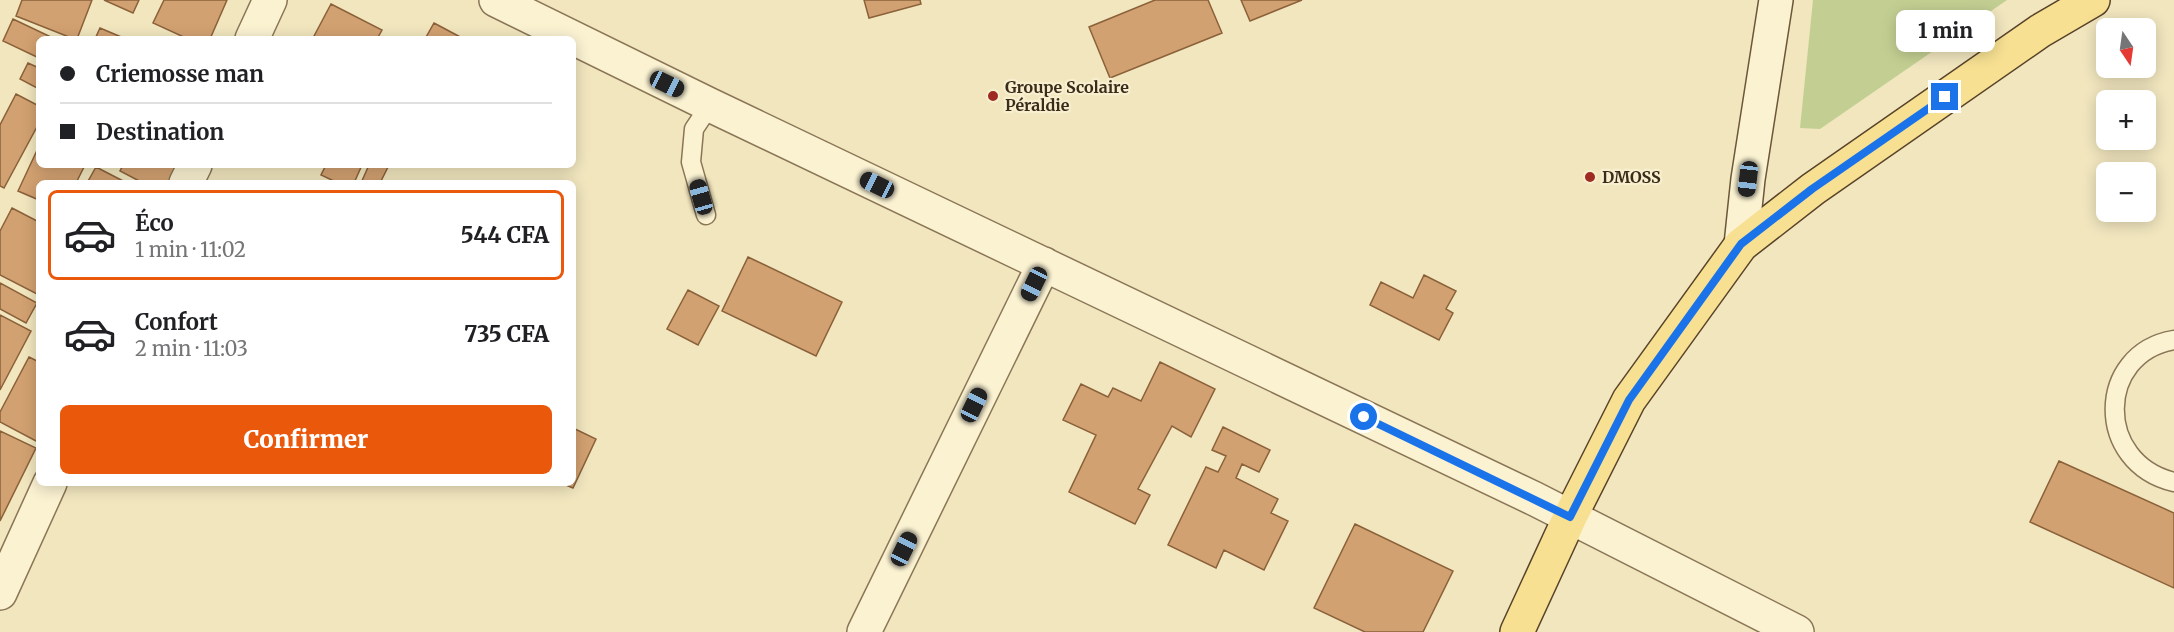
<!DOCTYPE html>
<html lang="fr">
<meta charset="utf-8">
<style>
body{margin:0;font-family:Merriweather,serif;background:#f6f6f6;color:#202124;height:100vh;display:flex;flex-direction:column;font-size:22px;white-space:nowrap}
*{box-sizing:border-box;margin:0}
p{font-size:20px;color:#757577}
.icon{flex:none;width:33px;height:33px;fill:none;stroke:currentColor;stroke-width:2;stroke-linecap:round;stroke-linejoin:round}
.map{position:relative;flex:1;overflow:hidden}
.drawer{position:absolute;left:36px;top:180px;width:540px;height:306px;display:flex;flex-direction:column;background:#fff;border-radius:9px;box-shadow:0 3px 15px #0003}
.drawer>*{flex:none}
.banner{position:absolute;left:36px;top:36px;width:540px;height:132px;border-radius:9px;box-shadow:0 3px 15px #0003;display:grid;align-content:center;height:132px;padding:0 24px;background:#fff}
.needle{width:39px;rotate:167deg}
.tools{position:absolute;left:2096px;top:18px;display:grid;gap:12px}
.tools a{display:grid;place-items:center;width:60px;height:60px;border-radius:9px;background:#fff;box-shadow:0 3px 15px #0003;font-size:30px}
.end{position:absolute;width:27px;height:27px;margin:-14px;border:8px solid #1a73e8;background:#fff;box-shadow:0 0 0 3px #fff}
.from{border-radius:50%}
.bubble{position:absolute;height:42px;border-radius:9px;background:#fff;box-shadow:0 3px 15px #0003;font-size:20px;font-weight:800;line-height:42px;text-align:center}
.car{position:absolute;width:18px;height:36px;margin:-18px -9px;border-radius:8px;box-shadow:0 0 4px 2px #0007;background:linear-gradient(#222 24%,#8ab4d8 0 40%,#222 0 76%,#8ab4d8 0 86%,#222 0)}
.banner b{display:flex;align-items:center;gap:21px;height:57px;font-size:22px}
.banner b+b{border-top:2px solid #e0e0e0}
.banner i{width:15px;height:15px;background:#202124}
ul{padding:10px 0 0;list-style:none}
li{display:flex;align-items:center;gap:18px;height:90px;margin:0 12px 9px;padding:0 12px;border:3px solid transparent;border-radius:9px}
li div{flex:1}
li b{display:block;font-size:22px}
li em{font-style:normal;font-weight:800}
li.on{border-color:#ea580c}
li>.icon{width:54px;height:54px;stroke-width:1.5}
.action{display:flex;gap:12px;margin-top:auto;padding:12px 24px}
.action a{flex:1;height:69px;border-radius:9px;background:#ea580c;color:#fff;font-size:24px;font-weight:800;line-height:69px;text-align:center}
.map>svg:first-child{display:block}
</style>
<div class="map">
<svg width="2174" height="632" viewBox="0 0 2174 632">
<rect width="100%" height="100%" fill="#f1e6be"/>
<!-- green -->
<path fill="#c3cf92" d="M1813,0H2007L1820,129L1800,128Z"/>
<!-- building -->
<path fill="#d2a171" stroke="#8b613a" stroke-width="1.5" d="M22,0H92L77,39H74L16,16Z
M104,0H139L133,13Z
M164,0H227L210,39H188L153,23Z
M864,0H920L921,4L869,18Z
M1155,0H1208L1222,33L1110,78L1089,27Z
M1241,0H1302L1250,21Z
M331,4L382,30L377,39L313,38Z
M13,19L55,39H39V58L3,41Z
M434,23L464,39H425Z
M100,28L126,39H95Z
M28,63L39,68V89L20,79Z
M16,94L39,106V123L4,188L0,186V125Z
M39,146V165H85L76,183H39V200L18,191Z
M123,165H181L172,183H143L120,171Z
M326,165H362L354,183H338L321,175Z
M369,165H389L380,183H361Z
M96,167L127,183H87Z
M12,208L39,222V295L0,275V231Z
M748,257L842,302L816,356L722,311Z
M1424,275L1456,291L1446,309L1453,313L1439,340L1370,305L1381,282L1413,298Z
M0,283L37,303L26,323L0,309Z
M688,290L719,306L698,345L667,329Z
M0,315L31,331L0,390Z
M29,357L39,362V436L36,441L0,422V412Z
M1160,362L1215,389L1191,437L1172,426L1138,489L1150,495L1135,524L1069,492L1096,435L1063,420L1081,384L1108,397L1113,388L1141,401Z
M1223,427L1270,450L1259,472L1242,464L1236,478L1278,499L1271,513L1288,521L1264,570L1224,550L1216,568L1168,545L1206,467L1218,472L1226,456L1212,450Z
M573,428L596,439L573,488L561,483H573Z
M0,431L36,448L0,521Z
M2059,461L2174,513V588L2030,522Z
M1355,524L1453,571L1423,632H1365L1314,608Z"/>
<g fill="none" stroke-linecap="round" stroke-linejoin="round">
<defs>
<path id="service" d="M706,215L691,162L694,129L710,105
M2174,340C2096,353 2094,463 2174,482"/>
<path id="minor" d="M496,0L710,105L1535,499L1797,632
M252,39L270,0
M186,183L195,165
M0,593L50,483
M864,632L1044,264"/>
<path id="secondary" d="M1741,245L1748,179L1776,0"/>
<path id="primary" d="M1517,632L1570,517L1629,400L1741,245L1813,189L2040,31L2093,0"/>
</defs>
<!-- service casing -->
<use href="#service" stroke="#8a7656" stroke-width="21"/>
<!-- minor casing -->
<use href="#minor" stroke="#8a7656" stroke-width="36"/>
<!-- secondary casing -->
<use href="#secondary" stroke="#6c5739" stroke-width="36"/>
<!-- primary casing -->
<use href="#primary" stroke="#58432a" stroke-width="36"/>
<!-- service -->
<use href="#service" stroke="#fbf2d2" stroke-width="18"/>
<!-- minor -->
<use href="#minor" stroke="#fbf2d2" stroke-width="33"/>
<!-- secondary -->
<use href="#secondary" stroke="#fbf2d2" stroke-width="33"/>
<!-- primary -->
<use href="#primary" stroke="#f7e092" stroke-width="33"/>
</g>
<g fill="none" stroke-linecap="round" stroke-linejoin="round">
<!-- route -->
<path stroke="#1a73e8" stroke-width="8" d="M1364,417L1570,517L1629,400L1741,244L1812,189L1945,97"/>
</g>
<!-- markers -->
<g fill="#9e2a21" stroke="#f8efce" stroke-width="2">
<circle cx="993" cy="96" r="6"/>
<circle cx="1590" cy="177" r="6"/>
</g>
<g text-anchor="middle" stroke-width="4.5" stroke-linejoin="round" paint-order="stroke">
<!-- poi labels -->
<g font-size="16" font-weight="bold" fill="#392c1b" stroke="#f8efce" text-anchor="start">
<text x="1005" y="93">Groupe Scolaire<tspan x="1005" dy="18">Péraldie</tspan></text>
<text x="1602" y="183">DMOSS</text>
</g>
</g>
</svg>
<div class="tools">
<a><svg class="needle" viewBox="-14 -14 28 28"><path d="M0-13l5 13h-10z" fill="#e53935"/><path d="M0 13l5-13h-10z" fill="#757577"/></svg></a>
<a>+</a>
<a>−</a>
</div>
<i class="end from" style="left:1364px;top:417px"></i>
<i class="end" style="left:1945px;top:97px"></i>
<div class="bubble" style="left:1896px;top:10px;width:99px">1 min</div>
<i class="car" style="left:667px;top:84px;rotate:116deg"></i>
<i class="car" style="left:1748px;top:179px;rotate:187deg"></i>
<i class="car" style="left:877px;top:185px;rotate:296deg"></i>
<i class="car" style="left:701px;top:197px;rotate:344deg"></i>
<i class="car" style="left:1034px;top:284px;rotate:206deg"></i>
<i class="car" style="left:974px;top:405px;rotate:26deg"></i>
<i class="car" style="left:904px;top:549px;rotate:26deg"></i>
<div class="banner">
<b><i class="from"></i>Criemosse man</b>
<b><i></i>Destination</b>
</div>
<section class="drawer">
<ul>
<li class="on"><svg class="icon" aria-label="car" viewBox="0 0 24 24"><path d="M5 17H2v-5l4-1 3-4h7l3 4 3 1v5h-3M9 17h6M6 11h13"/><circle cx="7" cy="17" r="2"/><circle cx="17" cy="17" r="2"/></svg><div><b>Éco</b><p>1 min · 11:02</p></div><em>544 CFA</em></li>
<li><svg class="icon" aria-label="car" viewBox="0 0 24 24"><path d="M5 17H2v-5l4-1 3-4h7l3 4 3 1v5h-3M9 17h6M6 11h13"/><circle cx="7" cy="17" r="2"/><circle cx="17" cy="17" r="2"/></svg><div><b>Confort</b><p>2 min · 11:03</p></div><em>735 CFA</em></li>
</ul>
<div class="action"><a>Confirmer</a></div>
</section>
</div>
